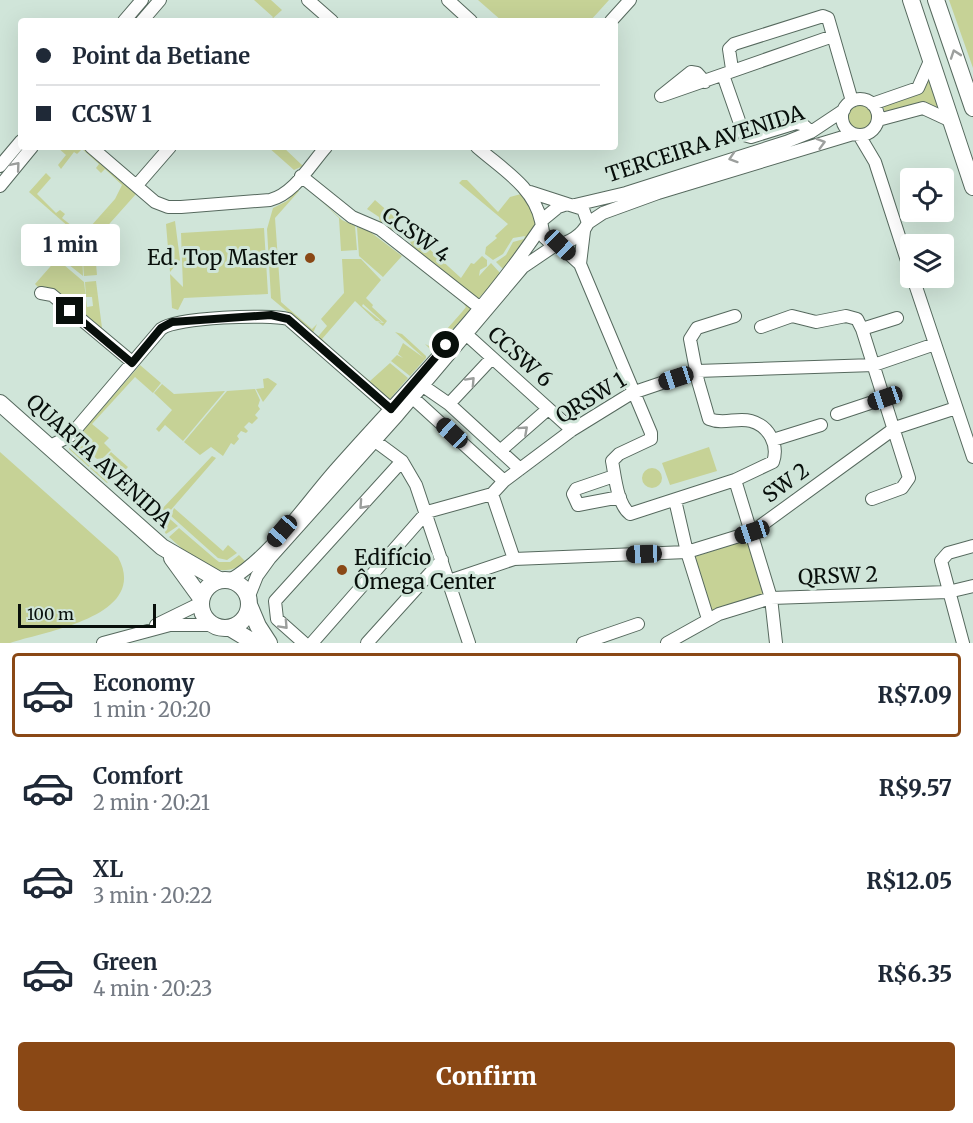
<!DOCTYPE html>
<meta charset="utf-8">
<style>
body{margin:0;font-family:Merriweather,serif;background:#f2f2f3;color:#1f2937;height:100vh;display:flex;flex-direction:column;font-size:22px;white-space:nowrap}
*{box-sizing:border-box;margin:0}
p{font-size:20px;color:#747a83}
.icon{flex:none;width:33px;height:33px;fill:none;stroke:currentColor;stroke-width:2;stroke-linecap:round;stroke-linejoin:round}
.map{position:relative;height:643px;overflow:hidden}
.details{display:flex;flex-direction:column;background:#fff;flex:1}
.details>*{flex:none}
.banner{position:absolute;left:18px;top:18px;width:600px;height:132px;border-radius:6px;box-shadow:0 6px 24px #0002;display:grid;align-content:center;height:132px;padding:0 18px;background:#fff}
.fabs{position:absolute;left:900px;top:168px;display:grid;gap:12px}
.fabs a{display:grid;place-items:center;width:54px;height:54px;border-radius:6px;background:#fff;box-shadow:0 6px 24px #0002;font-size:30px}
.scale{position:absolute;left:18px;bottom:15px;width:138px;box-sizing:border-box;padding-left:6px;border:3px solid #080f0b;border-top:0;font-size:16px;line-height:21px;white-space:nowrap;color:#080f0b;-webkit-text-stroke:4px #d0e5d9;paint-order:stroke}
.end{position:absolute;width:27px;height:27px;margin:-14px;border:8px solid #080f0b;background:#fff;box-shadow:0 0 0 3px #fff}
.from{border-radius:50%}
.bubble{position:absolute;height:42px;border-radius:6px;background:#fff;box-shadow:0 6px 24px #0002;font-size:20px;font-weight:800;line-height:42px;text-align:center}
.car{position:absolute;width:18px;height:36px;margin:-18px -9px;border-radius:8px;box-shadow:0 0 4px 2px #0007;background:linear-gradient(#222 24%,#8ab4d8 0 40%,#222 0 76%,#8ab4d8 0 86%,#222 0)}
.banner b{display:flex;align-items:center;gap:21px;height:57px;font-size:22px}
.banner b+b{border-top:2px solid #e0e1e3}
.banner i{width:15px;height:15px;background:#1f2937}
ul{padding:10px 0 0;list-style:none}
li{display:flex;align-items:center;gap:18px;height:84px;margin:0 12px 9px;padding:0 6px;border:3px solid transparent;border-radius:6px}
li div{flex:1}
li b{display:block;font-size:22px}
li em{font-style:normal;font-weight:800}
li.selected{border-color:#8a4815}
li>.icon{width:54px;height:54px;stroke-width:1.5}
.cta{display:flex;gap:12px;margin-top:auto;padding:12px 18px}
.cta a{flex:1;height:69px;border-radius:6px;background:#8a4815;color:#fff;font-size:24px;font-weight:800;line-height:69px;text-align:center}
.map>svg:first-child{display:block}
</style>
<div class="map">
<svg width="973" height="643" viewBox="0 0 973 643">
<rect width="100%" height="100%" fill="#d0e5d9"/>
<!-- green -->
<path fill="#c6d296" d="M254,0H271L282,10L270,21L273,17Z
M478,0H609L590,21H502Z
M949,0H973V68Z
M931,76L942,110L926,104L885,115L883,106L921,91Z
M847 118a14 14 0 1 1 28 0a14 14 0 1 1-28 0Z
M57,147H81L136,194L94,241L97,275L84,276L82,248L83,276L59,257L77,236L83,235L115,199L122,185L105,169L101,173L96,168L99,164L82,149L77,154L74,152L61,169L58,165L66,155Z
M268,147H283L303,166L294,170Z
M46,173L51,178L37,194L56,213L60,210L65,214L62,218L82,234L78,235L29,192Z
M462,180H467L498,212L510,197L521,194C530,203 539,213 535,226L504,270L496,262L506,255L513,242L524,239L525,236L513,238L503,254L493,260L485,254L486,247L497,238L495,236L508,224L459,183Z
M297,190L299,191L275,218L281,302L312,329L317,324L313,333L271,298L267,229L273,208L287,201Z
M314,194L342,220L355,226L357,250L341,251L339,218Z
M375,200L399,221L390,231L380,222L379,217L367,209Z
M175,221L180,260L170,272L166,224Z
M357,227L369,231L402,256L383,277L359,256Z
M264,228L268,294L184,298L178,310L172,308L170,274L183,287L181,233Z
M414,235L461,278L471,263L474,264L482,256L487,260V266L480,270L479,276L491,263L501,274L477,300L414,249L409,240Z
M57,259L84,282L87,307L93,306L92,297H86L85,282L96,281L102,328L99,329L52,288L40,289L35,284Z
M342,259H361L381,280L366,298L373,305L372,307L387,321L383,326L378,322L384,323L363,304L362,306L382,322L376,321L355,301L322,339L342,359L316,339L327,326L321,319L344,293Z
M462,301L472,308L432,351L425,344L431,347L462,312L466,307Z
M395,332L402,334L426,356V358L410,376L391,361L397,355L403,358L398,354L403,343L424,358Z
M390,363L408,378L389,400L348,364L370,381Z
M140,365L161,383L153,393L135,377L92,424L109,438L104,443L111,450L103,458L97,459L91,454L89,444L83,445L92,459L89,467L69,449L70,446Z
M268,378L277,384L263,402L256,389L264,388L263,379Z
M162,384L174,394L225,391L183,441L165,425L159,432L156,429L172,410L154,393Z
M255,389L260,400L258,406L260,409L255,415L258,418L252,424L249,422L244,427L248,431L246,433L241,431L237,436L239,439L234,445L231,443L223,456L211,447L200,455L184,442L227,391Z
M709,447L717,471L670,485L662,463Z
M0,452L118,557C150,616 47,631 10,643H0Z
M111,452L128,467L118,478L114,475L107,483L90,468L98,461L106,470H110L111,465L103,461Z
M212,456L216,458L170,511V515L162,509Z
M642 478a10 10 0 1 1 20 0a10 10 0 1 1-20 0Z
M174,508L223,551L228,545L237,553L227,560L218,558L171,516Z
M162,512L178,526L166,534L158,521Z
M179,528L214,558L219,562H230L239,555L246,562C216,584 192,557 169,537Z
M751,539L768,597L709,615L691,558Z"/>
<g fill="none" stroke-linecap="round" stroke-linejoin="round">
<defs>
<path id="minor" d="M308,0L332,21
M448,0L471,21
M124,21L142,0
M142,21L160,0
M611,21L630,0
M732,69L729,49L734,44L823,16L828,18L852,101
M723,75L744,135L751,137L796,123L802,124L811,132
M705,82L697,73L691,72L661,96L833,36
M842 117a18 18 0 1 1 36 0a18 18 0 1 1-36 0Z
M872,104L918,88L930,61
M878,120L923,108L951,121
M859,135L875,162L910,270
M91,147L155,202L168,207H181L270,200C294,194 310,165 326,147
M477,147C502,169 534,187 541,221
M0,166L21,141
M301,176L352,217L380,229L479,307
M137,185L170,147
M0,186L32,147
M530,192L567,204
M567,204L583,209L588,223C581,237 569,243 554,246L544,237L541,221L558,207Z
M575,205L626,193L786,142L811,132L844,110
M588,223L603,213L658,193L853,134
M559,245L580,264L651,433V439L619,454L612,461C615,476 617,504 630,514L735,480L773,462C779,445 769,426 751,421C737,417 724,425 709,419L698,381L690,339L697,328L735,316
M580,264L584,231
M913,278L973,457
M41,293L52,295L132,362
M761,327L792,316L816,322L846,316L857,319L862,329
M467,335L572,430
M423,386L449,404L520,469
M413,398L504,481
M449,404L492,358
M837,414L885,398
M773,440L821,425
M375,441L402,461L416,485L469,643
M48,447L70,436L161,329C176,317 269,314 288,319L391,409
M500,451L548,409
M614,476L576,489L573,494L578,505L620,497
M735,480L771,598L776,643
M492,494L514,559
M872,499L902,488L909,478L862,329L897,318
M675,500L687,552L708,619
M230,580C271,556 305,504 337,468C406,390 483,314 541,227
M449,581L514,559L687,552L752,532L895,428L956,408
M249,596L257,576L270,558L398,415L523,267L554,246
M156,625L201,603
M103,643L170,625H212
M304,643L277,619L275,601L402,461
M312,643L427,512L492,494L504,481L572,430L632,393L697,371L874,365L935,344
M367,643L442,560
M583,643L638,624
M667,643L719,614L771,598L948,592L973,586
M963,643L941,561L948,553L973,546"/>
<path id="major" d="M911,0L973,187
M936,0L973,108
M0,403L162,547L219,580
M172,558L201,598
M201 604a24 24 0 1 1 48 0a24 24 0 1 1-48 0Z
M250,607L258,626L269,643
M230,628L255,643"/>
</defs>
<!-- minor casing -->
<use href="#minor" stroke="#56695e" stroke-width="14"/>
<!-- major casing -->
<use href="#major" stroke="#56695e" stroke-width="18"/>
<!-- minor -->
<use href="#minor" stroke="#fff" stroke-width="12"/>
<!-- major -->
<use href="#major" stroke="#fff" stroke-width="16"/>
</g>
<!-- one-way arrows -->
<defs><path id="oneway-chevron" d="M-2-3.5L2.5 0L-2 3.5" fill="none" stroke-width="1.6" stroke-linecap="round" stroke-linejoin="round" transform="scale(1.5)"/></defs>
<g stroke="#9c9f9d">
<use href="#oneway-chevron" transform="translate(955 54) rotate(-109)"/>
<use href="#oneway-chevron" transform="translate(821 143) rotate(-16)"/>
<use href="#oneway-chevron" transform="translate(733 158) rotate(162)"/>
<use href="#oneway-chevron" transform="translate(16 166) rotate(-50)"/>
<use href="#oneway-chevron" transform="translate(471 381) rotate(-47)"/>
<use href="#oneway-chevron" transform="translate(524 430) rotate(-42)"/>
<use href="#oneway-chevron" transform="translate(363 505) rotate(132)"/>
<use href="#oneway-chevron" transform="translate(284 625) rotate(47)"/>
</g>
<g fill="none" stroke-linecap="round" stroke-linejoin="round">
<!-- route -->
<path stroke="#080f0b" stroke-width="8" d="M70,311L132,363L161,328L172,322L271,315L288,319L391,409L446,345"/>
</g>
<!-- markers -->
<g fill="#8a4815" stroke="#d0e5d9" stroke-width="2">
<circle cx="310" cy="258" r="6"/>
<circle cx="342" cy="570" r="6"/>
</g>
<g text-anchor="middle" stroke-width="6" stroke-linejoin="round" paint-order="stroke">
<!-- street labels -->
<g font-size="21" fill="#080f0b" stroke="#d0e5d9">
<text transform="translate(705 144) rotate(-18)" y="7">TERCEIRA AVENIDA</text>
<text transform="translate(416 235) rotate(36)" y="7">CCSW 4</text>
<text transform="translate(520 357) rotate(42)" y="7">CCSW 6</text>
<text transform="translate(591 398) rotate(-31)" y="7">QRSW 1</text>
<text transform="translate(99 461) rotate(42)" y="7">QUARTA AVENIDA</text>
<text transform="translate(786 483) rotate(-36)" y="7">SW 2</text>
<text transform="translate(838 576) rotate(-2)" y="7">QRSW 2</text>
</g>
<!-- poi labels -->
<g font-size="21" fill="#080f0b" stroke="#d0e5d9" text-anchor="end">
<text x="298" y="265">Ed. Top Master</text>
<text x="354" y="565" text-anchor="start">Edifício<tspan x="354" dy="24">Ômega Center</tspan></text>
</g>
</g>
</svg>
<div class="fabs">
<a><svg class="icon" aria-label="locate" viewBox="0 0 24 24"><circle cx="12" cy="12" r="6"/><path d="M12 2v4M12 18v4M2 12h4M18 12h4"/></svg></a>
<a><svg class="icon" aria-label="layers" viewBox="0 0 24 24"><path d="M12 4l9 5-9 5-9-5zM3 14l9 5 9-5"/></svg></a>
</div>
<div class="scale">100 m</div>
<i class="end from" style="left:446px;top:345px"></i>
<i class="end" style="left:70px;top:311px"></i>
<div class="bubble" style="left:21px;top:224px;width:99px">1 min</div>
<i class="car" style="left:560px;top:245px;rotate:134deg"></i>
<i class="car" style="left:676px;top:378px;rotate:252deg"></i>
<i class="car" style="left:885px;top:398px;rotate:251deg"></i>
<i class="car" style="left:452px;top:433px;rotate:313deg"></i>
<i class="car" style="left:282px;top:531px;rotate:221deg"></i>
<i class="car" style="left:752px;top:532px;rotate:252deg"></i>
<i class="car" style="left:644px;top:554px;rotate:268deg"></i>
<div class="banner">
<b><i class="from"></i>Point da Betiane</b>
<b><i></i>CCSW 1</b>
</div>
</div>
<section class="details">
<ul>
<li class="selected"><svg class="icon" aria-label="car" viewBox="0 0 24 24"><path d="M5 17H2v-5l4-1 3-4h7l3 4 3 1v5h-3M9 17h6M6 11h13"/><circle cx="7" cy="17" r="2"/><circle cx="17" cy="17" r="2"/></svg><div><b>Economy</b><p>1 min · 20:20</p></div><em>R$7.09</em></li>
<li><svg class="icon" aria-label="car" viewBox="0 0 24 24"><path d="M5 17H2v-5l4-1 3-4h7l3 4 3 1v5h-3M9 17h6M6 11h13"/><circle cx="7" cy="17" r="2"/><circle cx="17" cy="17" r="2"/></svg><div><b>Comfort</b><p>2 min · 20:21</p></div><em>R$9.57</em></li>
<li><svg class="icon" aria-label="car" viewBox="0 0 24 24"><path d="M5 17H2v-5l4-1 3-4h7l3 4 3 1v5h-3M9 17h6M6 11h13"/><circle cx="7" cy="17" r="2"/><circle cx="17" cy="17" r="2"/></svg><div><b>XL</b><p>3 min · 20:22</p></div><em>R$12.05</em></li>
<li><svg class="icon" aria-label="car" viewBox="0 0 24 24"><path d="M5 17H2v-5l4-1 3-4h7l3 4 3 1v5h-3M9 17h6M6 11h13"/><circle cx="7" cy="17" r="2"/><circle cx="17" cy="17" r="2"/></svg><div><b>Green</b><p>4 min · 20:23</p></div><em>R$6.35</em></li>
</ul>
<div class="cta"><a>Confirm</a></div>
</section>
